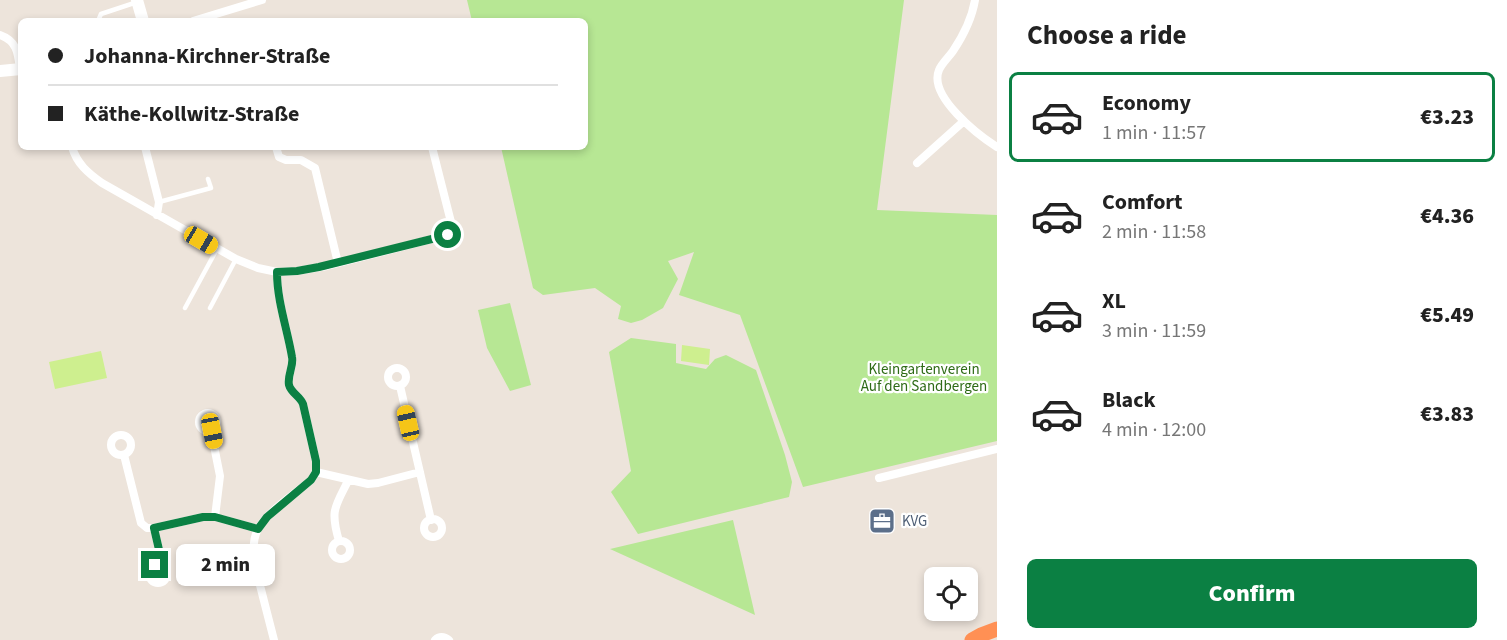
<!DOCTYPE html>
<meta charset="utf-8">
<style>
body{margin:0;font-family:"Source Sans 3",sans-serif;background:#f2f2f2;color:#222;height:100vh;display:flex;flex-direction:column;font-size:22px;white-space:nowrap}
*{box-sizing:border-box;margin:0}
p{font-size:20px;color:#767676}
.icon{flex:none;width:33px;height:33px;fill:none;stroke:currentColor;stroke-width:2;stroke-linecap:round;stroke-linejoin:round}
.map{position:relative;flex:1;overflow:hidden}
.drawer{display:flex;flex-direction:column;background:#fff;width:510px}
.drawer>*{flex:none}
.hud{position:absolute;left:18px;top:18px;width:570px;height:132px;border-radius:9px;box-shadow:0 3px 9px #0003;display:grid;align-content:center;height:132px;padding:0 30px;background:#fff}
.buttons{position:absolute;left:924px;top:567px;display:grid;gap:12px}
.buttons a{display:grid;place-items:center;width:54px;height:54px;border-radius:9px;background:#fff;box-shadow:0 3px 9px #0003;font-size:30px}
.end{position:absolute;width:27px;height:27px;margin:-14px;border:8px solid #0b8043;background:#fff;box-shadow:0 0 0 3px #fff}
.from{border-radius:50%}
.bubble{position:absolute;height:42px;border-radius:9px;background:#fff;box-shadow:0 3px 9px #0003;font-size:20px;font-weight:800;line-height:42px;text-align:center}
.car{position:absolute;width:18px;height:36px;margin:-18px -9px;border-radius:8px;box-shadow:0 0 4px 2px #0007;background:linear-gradient(#f5c518 24%,#345 0 40%,#f5c518 0 76%,#345 0 86%,#f5c518 0)}
.hud b{display:flex;align-items:center;gap:21px;height:57px;font-size:22px}
.hud b+b{border-top:2px solid #e0e0e0}
.hud i{width:15px;height:15px;background:#222}
ul{padding:0;list-style:none}
li{display:flex;align-items:center;gap:18px;height:90px;margin:0 12px 9px;padding:0 18px;border:3px solid transparent;border-radius:9px}
li div{flex:1}
li b{display:block;font-size:22px}
li em{font-style:normal;font-weight:800}
li.current{border-color:#0b8043}
li>.icon{width:54px;height:54px;stroke-width:1.5}
h2{padding:0 30px;font-size:27px;line-height:72px}
.action{display:flex;gap:12px;margin-top:auto;padding:12px 30px}
.action a{flex:1;height:69px;border-radius:9px;background:#0b8043;color:#fff;font-size:24px;font-weight:800;line-height:69px;text-align:center}
main{display:flex;flex:1;min-height:0}
.map>svg:first-child{display:block}
</style>
<main>
<div class="map">
<svg width="997" height="640" viewBox="0 0 997 640">
<rect width="100%" height="100%" fill="#ede4db"/>
<!-- green -->
<path fill="#b7e794" d="M467,0H904L877,210L997,215V441L803,487L740,315L679,295L694,252L668,261L678,279L663,308L642,320L631,323L618,319L621,306L595,288L543,295L533,288L501,147H585V21H472Z
M510,303L531,385L510,391L487,348L478,310Z
M631,338L676,344V363L706,369L715,359L726,355L756,370L785,455L792,482L789,497L638,534L611,492L631,471L609,352Z
M733,520L755,615L610,549Z"/>
<!-- pitch -->
<path fill="#ceef8f" d="M682,345L710,349L709,365L681,361Z
M101,351L107,378L55,389L49,362Z"/>
<g fill="none" stroke-linecap="round" stroke-linejoin="round">
<!-- lane -->
<path stroke="#fff" stroke-width="4.5" d="M98,21L101,14L137,2
M159,202L211,188L208,179
M185,308L217,249
M210,308L236,259"/>
<!-- street -->
<path stroke="#fff" stroke-width="8" d="M975,0C972,18 963,36 953,51C949,57 942,63 939,70C928,96 978,135 997,147
M193,21L262,0
M0,35C17,41 18,53 20,69
M72,147C77,164 88,173 102,183L236,259L258,268L277,272L297,271L327,266L448,235L452,232V226L432,147
M145,147L159,202L157,215
M276,147L279,157L286,160H301L315,168L338,263
M917,163L964,121
M388 377a9 9 0 1 1 18 0a9 9 0 1 1-18 0Z
M400,386L431,520
M199 422a9 9 0 1 1 18 0a9 9 0 1 1-18 0Z
M211,431L220,476L215,517
M111 445a10 10 0 1 1 20 0a10 10 0 1 1-20 0Z
M124,455L141,523L147,528H154L203,517H215L258,529
M316,472L368,484L378,483L420,472
M879,478L997,449
M424 528a9 9 0 1 1 18 0a9 9 0 1 1-18 0Z
M154,528L163,567
M332 550a9 9 0 1 1 18 0a9 9 0 1 1-18 0Z
M339,541C330,510 335,507 348,481
M149 574a9 9 0 1 1 18 0a9 9 0 1 1-18 0Z
M274,640L254,562C253,551 253,538 258,529C268,511 295,494 311,480L316,472V461L303,404C300,396 291,393 289,385C287,375 294,367 292,357C287,328 277,301 277,272
M435,640C439,636 444,636 449,640"/>
<!-- secondary -->
<path stroke="#fff" stroke-width="12" d="M137,0L143,21
M0,71L21,69"/>
<!-- highway -->
<path stroke="#ff9054" stroke-width="15" d="M972,640L981,635L997,629"/>
</g>
<g fill="none" stroke-linecap="round" stroke-linejoin="round">
<!-- route -->
<path stroke="#0b8043" stroke-width="8" d="M155,565L163,567L154,528L203,517H215L258,529L267,517L311,480L316,472V461L303,404C300,396 291,393 289,385C287,375 294,366 292,357C287,328 277,301 277,272L297,271L319,267L448,235"/>
</g>
<!-- icons -->
<defs>
<symbol id="office-square" viewBox="-11 -11 22 22"><rect x="-9" y="-9" width="18" height="18" rx="4" fill="#5c6f8a" stroke="#fff"/><path d="M-6-3h4V-5.5h4V-3h4V5H-6ZM-1-4.5V-3h2v-1.5ZM-6 0V1H6V0Z" fill="#fff"/></symbol>
</defs>
<g fill-rule="evenodd">
<use href="#office-square" x="867" y="506" width="30" height="30"/>
</g>
<g text-anchor="middle" stroke-width="4.5" stroke-linejoin="round" paint-order="stroke">
<!-- park labels -->
<g font-size="15" fill="#2e6b16" stroke="#fff">
<text x="924" y="374">Kleingartenverein<tspan x="924" dy="17">Auf den Sandbergen</tspan></text>
</g>
<!-- service labels -->
<g font-size="15" fill="#4e5e75" stroke="#fff" text-anchor="start">
<text x="902" y="526">KVG</text>
</g>
</g>
</svg>
<div class="buttons">
<a><svg class="icon" aria-label="locate" viewBox="0 0 24 24"><circle cx="12" cy="12" r="6"/><path d="M12 2v4M12 18v4M2 12h4M18 12h4"/></svg></a>
</div>
<i class="end from" style="left:448px;top:235px"></i>
<i class="end" style="left:155px;top:565px"></i>
<div class="bubble" style="left:176px;top:544px;width:99px">2 min</div>
<i class="car" style="left:201px;top:240px;rotate:120deg"></i>
<i class="car" style="left:408px;top:423px;rotate:347deg"></i>
<i class="car" style="left:212px;top:431px;rotate:169deg"></i>
<div class="hud">
<b><i class="from"></i>Johanna-Kirchner-Straße</b>
<b><i></i>Käthe-Kollwitz-Straße</b>
</div>
</div>
<section class="drawer">
<h2>Choose a ride</h2>
<ul>
<li class="current"><svg class="icon" aria-label="car" viewBox="0 0 24 24"><path d="M5 17H2v-5l4-1 3-4h7l3 4 3 1v5h-3M9 17h6M6 11h13"/><circle cx="7" cy="17" r="2"/><circle cx="17" cy="17" r="2"/></svg><div><b>Economy</b><p>1 min · 11:57</p></div><em>€3.23</em></li>
<li><svg class="icon" aria-label="car" viewBox="0 0 24 24"><path d="M5 17H2v-5l4-1 3-4h7l3 4 3 1v5h-3M9 17h6M6 11h13"/><circle cx="7" cy="17" r="2"/><circle cx="17" cy="17" r="2"/></svg><div><b>Comfort</b><p>2 min · 11:58</p></div><em>€4.36</em></li>
<li><svg class="icon" aria-label="car" viewBox="0 0 24 24"><path d="M5 17H2v-5l4-1 3-4h7l3 4 3 1v5h-3M9 17h6M6 11h13"/><circle cx="7" cy="17" r="2"/><circle cx="17" cy="17" r="2"/></svg><div><b>XL</b><p>3 min · 11:59</p></div><em>€5.49</em></li>
<li><svg class="icon" aria-label="car" viewBox="0 0 24 24"><path d="M5 17H2v-5l4-1 3-4h7l3 4 3 1v5h-3M9 17h6M6 11h13"/><circle cx="7" cy="17" r="2"/><circle cx="17" cy="17" r="2"/></svg><div><b>Black</b><p>4 min · 12:00</p></div><em>€3.83</em></li>
</ul>
<div class="action"><a>Confirm</a></div>
</section>
</main>
